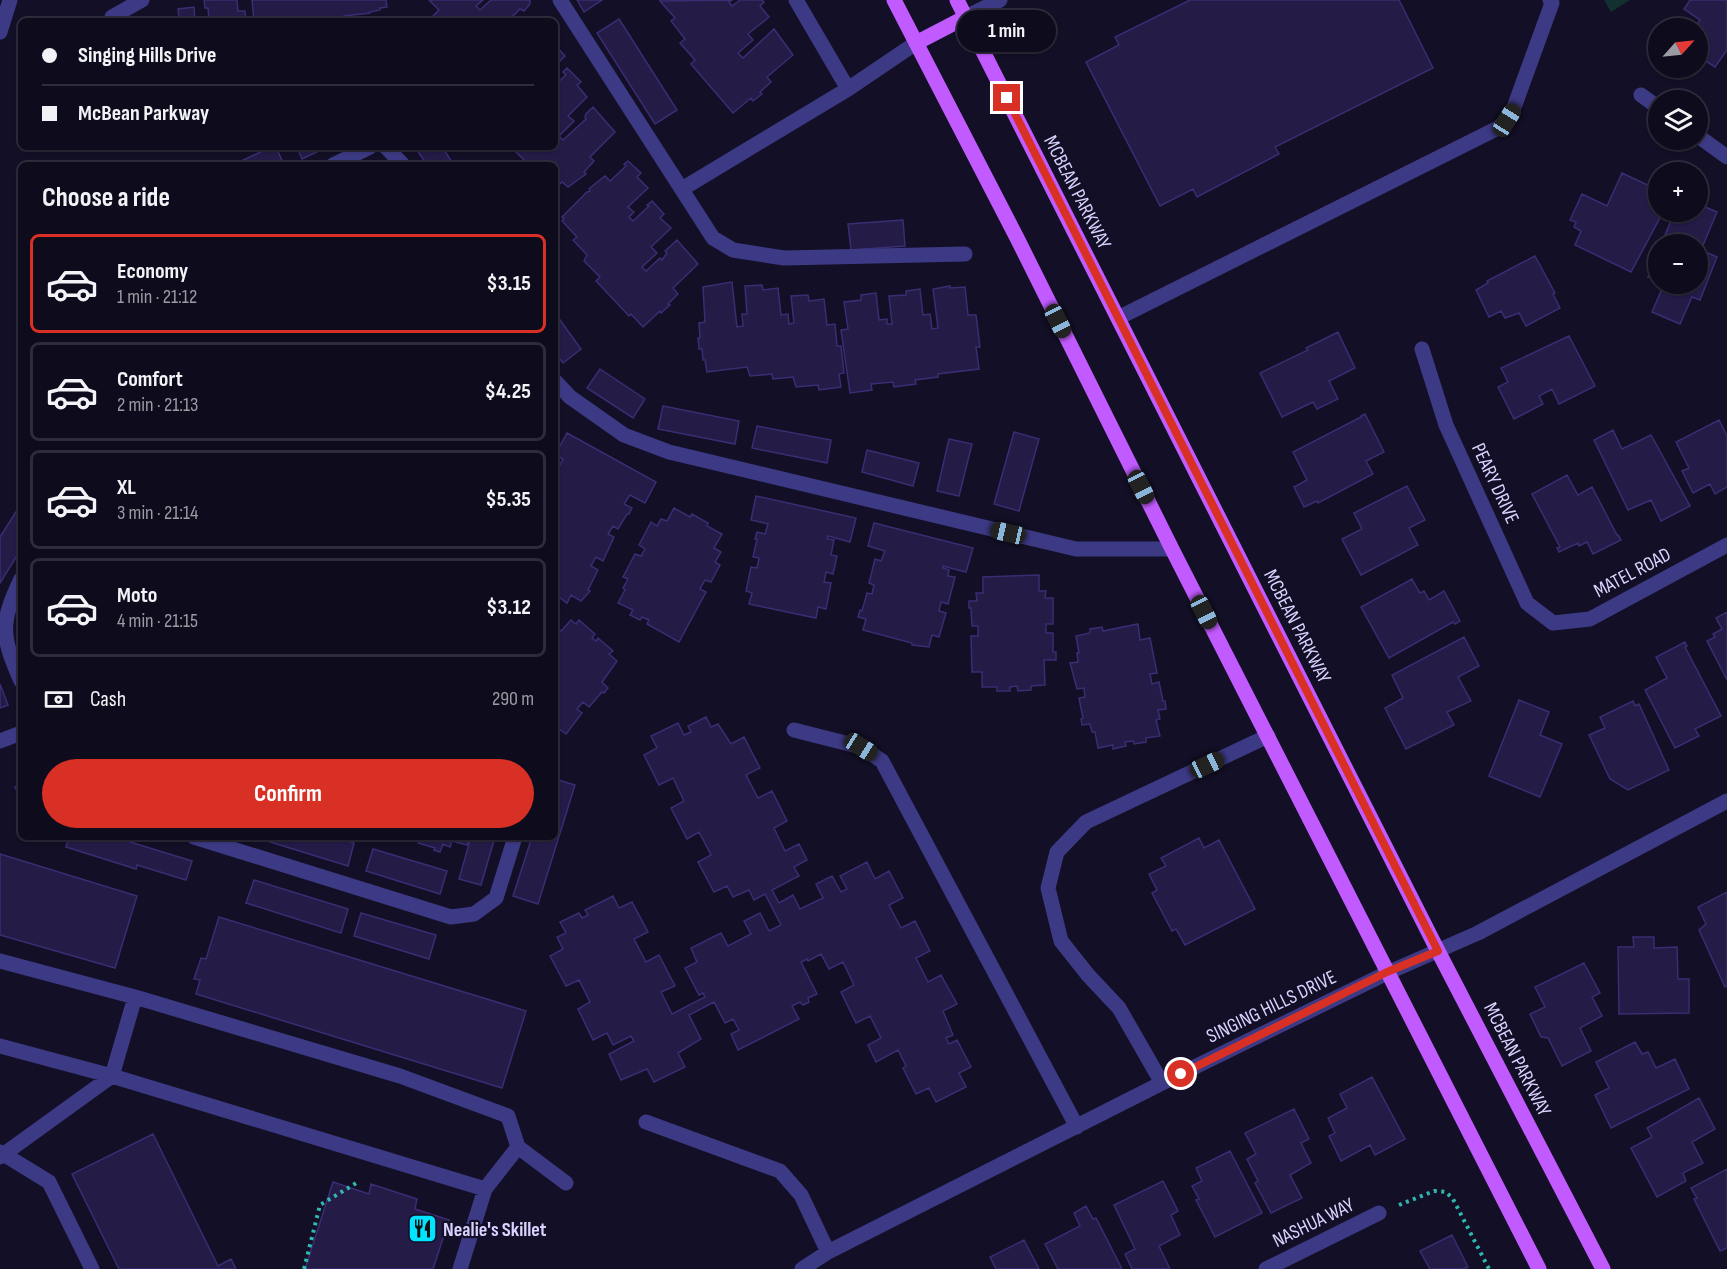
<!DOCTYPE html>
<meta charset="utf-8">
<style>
body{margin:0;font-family:"Sofia Sans Condensed",sans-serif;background:#171425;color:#f1f3f6;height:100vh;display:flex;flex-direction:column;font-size:22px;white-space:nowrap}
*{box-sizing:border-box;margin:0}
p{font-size:20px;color:#9b9ba3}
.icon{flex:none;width:33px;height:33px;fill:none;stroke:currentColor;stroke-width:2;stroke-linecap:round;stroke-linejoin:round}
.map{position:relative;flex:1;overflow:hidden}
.side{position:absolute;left:18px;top:162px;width:540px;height:678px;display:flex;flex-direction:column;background:#0e0b1c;border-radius:9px;box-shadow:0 2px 4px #0004,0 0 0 2px #2e2b3b}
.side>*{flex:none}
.top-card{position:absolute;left:18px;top:18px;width:540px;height:132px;border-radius:9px;box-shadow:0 2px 4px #0004,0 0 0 2px #2e2b3b;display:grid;align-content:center;height:132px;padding:0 24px;background:#0e0b1c}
.needle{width:39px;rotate:63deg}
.buttons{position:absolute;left:1648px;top:18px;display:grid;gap:12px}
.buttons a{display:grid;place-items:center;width:60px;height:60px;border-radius:50%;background:#0e0b1c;box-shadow:0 2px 4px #0004,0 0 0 2px #2e2b3b;font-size:30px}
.end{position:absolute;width:27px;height:27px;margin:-14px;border:8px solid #d93025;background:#fff;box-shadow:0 0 0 3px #fff}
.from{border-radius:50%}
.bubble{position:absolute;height:42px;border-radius:21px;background:#0e0b1c;box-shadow:0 2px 4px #0004,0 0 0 2px #2e2b3b;font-size:20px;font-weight:700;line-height:42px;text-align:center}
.car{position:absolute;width:18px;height:36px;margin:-18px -9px;border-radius:8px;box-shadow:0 0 4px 2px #0007;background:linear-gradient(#222 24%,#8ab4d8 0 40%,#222 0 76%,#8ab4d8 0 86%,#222 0)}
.top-card b{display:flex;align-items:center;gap:21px;height:57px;font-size:22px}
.top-card b+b{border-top:2px solid #2e2b3b}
.top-card i{width:15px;height:15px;background:#f1f3f6}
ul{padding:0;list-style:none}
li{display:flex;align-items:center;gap:18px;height:99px;margin:0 12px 9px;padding:0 12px;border:3px solid #2e2b3b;border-radius:9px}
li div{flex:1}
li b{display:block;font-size:22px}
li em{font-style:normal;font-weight:700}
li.active{border-color:#d93025}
li>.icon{width:54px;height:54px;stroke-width:1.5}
h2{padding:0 24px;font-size:27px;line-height:72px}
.pay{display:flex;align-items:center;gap:15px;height:66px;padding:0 24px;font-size:22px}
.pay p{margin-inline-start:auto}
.cta{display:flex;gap:12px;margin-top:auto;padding:12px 24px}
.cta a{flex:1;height:69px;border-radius:36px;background:#d93025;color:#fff;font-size:24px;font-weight:700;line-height:69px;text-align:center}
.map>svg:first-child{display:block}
</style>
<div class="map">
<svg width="1727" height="1269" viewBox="0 0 1727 1269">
<rect width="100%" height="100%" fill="#130f26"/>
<!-- green -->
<path fill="#12302f" d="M1604,0H1630L1611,12Z"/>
<!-- building -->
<path fill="#241b47" stroke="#3b2d73" stroke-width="1.5" d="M204,0H237L238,11H245L246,21H209L208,8H205Z
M252,0H386L387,7L380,8V10L370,12V13L344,16L345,21H254Z
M429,0H483L476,6L480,10L491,0H530V4L524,11L520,9L510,19L512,21H432L430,19L439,10Z
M577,0H602L584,12Z
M732,0L729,2L732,6L740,0H762L764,2L760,6L769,17L748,34L753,40L738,53L743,58L774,29L793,55L767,77L771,82L760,92L762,94L753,101L751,98L733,113L691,64L695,60L680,43L685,39L671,21L675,18L660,1Z
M1190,0H1399L1433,68L1275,147L1279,154L1197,197L1193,189L1160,206L1086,62L1119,45L1115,37Z
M1690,0H1727V50L1715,67L1698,56V28H1694L1700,20L1684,9Z
M194,7L195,21H162L161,18L179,17L178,9Z
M619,19L677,110L655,124L597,33Z
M555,45L565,56L555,66Z
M567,68L581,82L577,85L587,97L568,116L574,121L559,136L563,140L586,119L585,117L586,114L593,107L615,132L590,157L594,161L584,172L586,174L568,187L562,182L555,188V165H526L527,163L513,149L555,147V85L566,75L563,72Z
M271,147H276L284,165H233Z
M297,147H327L302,159Z
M415,147H442L454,165H427Z
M628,161L641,173L637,177L648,188L628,207L634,212L629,217L633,221L649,206L647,205L652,201L664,214L660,218L671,228L651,247L657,253L642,267L646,271L660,258L662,260L667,253L665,251L677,240L698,264L673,288L678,294L668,304L670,305L661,313L660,311L643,327L631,314L629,316L596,281L600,277L584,261L587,255L573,240L577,237L562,221L564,218L562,217L587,192L590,191L589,189L596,183L605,176L610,181L626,166L624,164Z
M1622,173L1654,188L1649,200L1659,205V212H1663L1631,272L1575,245L1581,231L1574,227L1576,222L1570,220L1582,194L1607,206Z
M1698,204L1717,212L1701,250L1717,257L1700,300L1692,297L1680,324L1652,312L1664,284H1698V244H1661L1675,212H1698Z
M903,220L905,246L851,250L848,224Z
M1659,250V281L1648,277Z
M1535,256L1555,293L1553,294L1560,308L1526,326L1519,313L1505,318L1501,311L1489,317L1476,290L1488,283L1487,281Z
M732,282L737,327L743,326L742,314H747L745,286L762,285L763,290L778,288L781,315L788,314L789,324L794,323L791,296L808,295L809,301L824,299L827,325L835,324L837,346H841L844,373L839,374L841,387L819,390L818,385L796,387L793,377L773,379L772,374L750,376L747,367L707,372L705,360H703L702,349H699L698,338H700L699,323L705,322L703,287Z
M950,286V288L965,287L968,315H976L980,347H976L979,369L938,374V377L915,380L916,384L894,387L893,382L871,384L872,390L850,393L841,330L848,329L844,302L861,300V295L876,293L879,320L887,319V324H892L889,296L906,295V291L920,289L923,315L930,314L932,329L938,328L933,289Z
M555,313L581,349L563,363L555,352Z
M1338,332L1355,368L1329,381L1338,399L1317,409L1313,402L1282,417L1260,373L1308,350L1306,348Z
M1569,336L1595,386L1559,404L1552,389L1539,396L1543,404L1514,419L1498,387L1508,382L1501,368Z
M600,369L645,399L633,418L587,388Z
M663,406L739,421L735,444L658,429Z
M1365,414L1384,452L1366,461L1373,474L1318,503L1317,501L1304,507L1294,487L1307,480L1293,452L1361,417V416Z
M1719,420L1727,436V487L1715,494L1710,484L1693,493L1682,471L1689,468L1676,442Z
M757,426L831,440L827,463L752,448Z
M1613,430L1622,449L1651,435L1690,506L1661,521L1651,500L1628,510L1594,440Z
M1014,432L1039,439L1019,511L994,504Z
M567,433L656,482L645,503L630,495L624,504L632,508L629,514H627L618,529L613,526L608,534L614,537L603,561L596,557L591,566L598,570L588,590L590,591L581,601L571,595L567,603L555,594V475L563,459L555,455Z
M949,439L972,444L959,496L937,491Z
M867,450L919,463L913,486L862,472Z
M1567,475L1578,495L1592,487L1617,535H1618L1621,540L1593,554L1587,542L1579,546L1578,543L1559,552L1557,548L1560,547L1532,494Z
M1407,486L1425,520L1409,528L1418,545L1361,575L1342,539L1362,529L1354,513Z
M756,496L856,518L850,542L828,536L827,539L834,540L831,555L837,556L833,574L826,572L824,582L831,583L826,609L818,607L816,618L749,604L752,593L746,591L751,567L757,568L759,558L753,557L757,539H755L757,532L765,534L768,524L751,520Z
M21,504V549L0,583V537Z
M674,508L690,517L692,514L708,523L707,526L722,534L714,548L721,552L715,562L720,565L711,582L705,580L700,589L706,592L679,642L647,624L649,620L642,617L640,620L630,615L633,610L618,603L625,590L623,588L628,579L623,577L635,554L641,556L645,549L639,545L651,522L657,526L661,519L667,521Z
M874,523L973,548L966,572L943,566V568L949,570L948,576L955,577L948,604L941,602L939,611L946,613L939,637L932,635L929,647L912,645V643L863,630L866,619L858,617L860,610L862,611L867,593L872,594L874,585L869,583L875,559L881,561L885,551L868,546Z
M1039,575V591H1046L1045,598H1053V624H1046V633H1053V652H1056V660H1044L1045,685L1031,686V690L1018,691L1017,686L1010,687V691H997V687H982V672H972L971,636H978V626H972L971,608H969V601H977L976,593H983V577Z
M1412,579L1420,593L1424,591L1429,600L1444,591L1460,621L1455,624L1453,622L1389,658L1361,607Z
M1727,612V680L1707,641L1715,637L1713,634L1722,629L1716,618Z
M571,620L576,624L579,620L595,634L592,638L596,641L598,638L613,651L609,654L617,661L602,682L608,688L604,693L602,692L589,707L583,702L577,709L582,713L566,734L559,729L555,733V633L558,629L561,631Z
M1138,624L1140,640L1150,638L1157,673L1150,674L1152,684L1159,682L1163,701H1165L1166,709L1158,710L1160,719L1156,720L1160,736L1146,738V742L1134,744L1133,741L1125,742L1126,746L1113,749V745L1098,748L1095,732H1092L1090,724L1082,725L1081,719L1083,718L1079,698L1085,697L1084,688L1077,689L1070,663L1078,662L1077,653H1079L1076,636L1090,633V629L1102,627L1103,631Z
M1464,637L1479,666L1458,677L1471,701L1447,712L1454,725L1406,749L1385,708L1403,698L1392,675Z
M1685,642L1687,646L1685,647L1721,716L1695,729L1699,736L1675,748L1645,690L1667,678L1656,657Z
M0,684L8,705L0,708Z
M1519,700L1549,712L1540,735L1562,744L1540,797L1489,776Z
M1633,701L1635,706L1639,704L1669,770L1628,790L1610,779L1589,735L1605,728L1600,717Z
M706,717L711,727L718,724L731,744L744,737L760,768L746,775L758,798L772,791L787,821L774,828L785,851L799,844L807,860L794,867L799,876L772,890L779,903L793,895L800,909L823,898L816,884L832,876L841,892L847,889L840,876L867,862L875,879L889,871L903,898L889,905L901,928L915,921L930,951L916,958L928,982L941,975L957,1004L943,1011L953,1035L946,1038L949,1044L957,1040L971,1067L959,1073L966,1087L936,1102L929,1088L916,1094L903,1068L906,1066L898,1050L876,1062L868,1045L881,1038L870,1016L856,1023L841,992L854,985L843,962L829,969L821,954L808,961L807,959L801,962L817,994L808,998L809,1002L803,1005L800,1002L792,1006L799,1019L738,1050L731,1034L739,1030L733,1019L725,1023L714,1002L689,1015L701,1039L678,1053L685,1067L654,1082L647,1069L621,1080L609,1054L634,1041L631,1036L613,1045L607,1033L593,1040L578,1009L590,1002L579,980L566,986L550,956L563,949L557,937L566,933L560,922L579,913L582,918L588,915L585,910L613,896L619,908L632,902L648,932L634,939L646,962L659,955L675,986L661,992L672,1014L705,997L703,993L699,995L685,968L697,962L691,948L721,933L728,946L751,934L744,921L760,913L769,931L781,925L765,894L754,900L749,890L733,897L727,886L714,892L698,862L711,855L699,832L687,839L671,808L684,801L673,778L659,785L644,755L657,748L651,736L678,723L684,735L691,732L688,726Z
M555,779L575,785L538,904L513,896L532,837H555Z
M21,785V800L15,787Z
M69,837H114L192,861L186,880L137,865L136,869L66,847Z
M254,837H335L354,843L348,866Z
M418,837H470L467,845L452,841L450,847L443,844L440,852L434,850L435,848L418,843Z
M471,837H495L481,885L459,879Z
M1199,838L1204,848L1219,840L1255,909L1185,945L1176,929L1172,931L1152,893L1157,890L1149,874L1166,866L1161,858Z
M373,849L447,871L440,894L366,871Z
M0,854L137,896L115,968L0,935Z
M254,880L348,909L341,933L246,903Z
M1727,892V986L1725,987L1699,930L1706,924L1698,907Z
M361,913L436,935L429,959L354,936Z
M219,917L526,1011L502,1088L196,994L200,980L194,979L201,958L206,959Z
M1633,937H1654V948L1677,947L1678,979H1689V1013L1619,1014L1618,947H1634Z
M1584,963L1600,993L1592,997L1602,1016L1580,1028L1591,1051L1562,1066L1548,1038L1541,1037L1530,1014L1545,1007L1535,987Z
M1635,1042L1642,1054L1648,1052L1656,1068L1675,1059L1689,1089L1611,1128L1595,1095L1609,1088L1596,1062Z
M1372,1077L1405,1139L1375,1155L1370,1145L1341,1161L1329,1136L1335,1133L1328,1118L1347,1108L1340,1094Z
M1699,1098L1715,1129L1692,1142L1703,1163L1683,1173L1686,1181L1657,1197L1631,1148L1652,1137L1647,1128Z
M1294,1109L1309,1139L1301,1143L1311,1163L1290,1175L1302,1198L1271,1213L1255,1183L1258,1181L1247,1159L1256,1154L1245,1133Z
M153,1134L218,1266L231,1259L236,1269H119L72,1174Z
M1230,1151L1262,1213L1215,1237L1196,1200L1199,1199L1192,1186L1202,1181L1196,1168Z
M1727,1169V1248L1720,1251L1694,1199L1697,1198L1691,1188Z
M1163,1181L1178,1211L1171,1215L1180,1235L1159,1246L1170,1269H1132L1125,1254L1135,1249L1114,1205Z
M333,1182L369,1194L371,1184L417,1199L415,1209L449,1220L433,1269H305Z
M1086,1206L1093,1219L1096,1218L1122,1269H1058L1045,1244L1080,1226L1074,1213Z
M1452,1235L1468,1267L1463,1269H1430L1420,1251Z
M1024,1240L1039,1269H996L990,1257Z"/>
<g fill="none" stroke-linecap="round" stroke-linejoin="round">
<!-- path -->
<path stroke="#2fb8b0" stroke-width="4" stroke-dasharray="3 4.5" stroke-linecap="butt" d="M1399,1205L1434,1191L1446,1192L1453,1199L1489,1269
M304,1269L320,1205L358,1182"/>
<!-- minor -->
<path stroke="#3d3a85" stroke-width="15" d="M560,0L713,238L733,250L784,258L965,254
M796,0L848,89
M112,17L142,0
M966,17L1000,0
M0,32L10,0
M1641,95L1659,108
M1698,136L1727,157
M386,147L403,165
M333,165L370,147
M682,189L848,89L916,43
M1118,318L1498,128L1507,120L1513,110L1552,3L1550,0
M1422,349L1446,425L1527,603L1553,623L1590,619L1727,545
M555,381L570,397L624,435L669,452L1076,549H1172
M21,579C0,623 1,636 21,681
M794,730L861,747L882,761L1077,1127
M0,741L21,733
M194,837L451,917L474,914L496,898L515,837
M0,961L135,997L400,1076L508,1116L518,1147
M0,1046L112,1076L485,1189
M1162,1083L1119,1008L1088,975L1061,941L1048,888L1057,852L1086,822L1268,736
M646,1122L780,1171L801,1195L828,1252
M0,1152L49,1182L92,1269
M0,1157L112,1076L135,997
M460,1269L485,1189L518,1147L566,1183
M802,1269L828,1252L1162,1083L1387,973L1478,933L1727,801
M1266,1269L1379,1213"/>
<!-- major -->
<path stroke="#c25bff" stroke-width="15" d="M894,0L1017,238L1172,549L1539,1269
M957,0L1438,951L1603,1269
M916,43L966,17"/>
</g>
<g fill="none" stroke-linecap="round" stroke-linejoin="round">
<!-- route -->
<path stroke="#d93025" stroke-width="8" d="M1007,98L1438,951L1387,972L1181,1074"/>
</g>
<!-- icons -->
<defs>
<symbol id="restaurant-square" viewBox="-11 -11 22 22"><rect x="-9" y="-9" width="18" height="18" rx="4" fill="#00e5ff" stroke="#130f26"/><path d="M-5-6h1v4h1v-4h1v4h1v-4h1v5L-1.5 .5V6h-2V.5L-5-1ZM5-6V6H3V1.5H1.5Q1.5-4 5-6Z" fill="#111"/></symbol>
</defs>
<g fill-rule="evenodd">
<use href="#restaurant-square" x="406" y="1212" width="33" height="33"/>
</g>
<g text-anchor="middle" stroke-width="4.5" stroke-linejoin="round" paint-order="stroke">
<!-- street labels -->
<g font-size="20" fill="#d9d4ff" stroke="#130f26">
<text transform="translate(1078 192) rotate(63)" y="7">MCBEAN PARKWAY</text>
<text transform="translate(1496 483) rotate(65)" y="7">PEARY DRIVE</text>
<text transform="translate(1632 572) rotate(-28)" y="7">MATEL ROAD</text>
<text transform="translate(1298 626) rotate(63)" y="7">MCBEAN PARKWAY</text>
<text transform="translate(1271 1006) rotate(-26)" y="7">SINGING HILLS DRIVE</text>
<text transform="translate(1518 1059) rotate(63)" y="7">MCBEAN PARKWAY</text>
<text transform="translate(1313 1222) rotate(-26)" y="7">NASHUA WAY</text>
</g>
<!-- poi labels -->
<g font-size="20" font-weight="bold" fill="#d9d4ff" stroke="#130f26" text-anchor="start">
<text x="443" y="1236">Nealie's Skillet</text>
</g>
</g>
</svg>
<div class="buttons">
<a><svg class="needle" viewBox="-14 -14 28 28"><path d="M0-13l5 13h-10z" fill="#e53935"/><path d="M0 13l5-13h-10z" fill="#9b9ba3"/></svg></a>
<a><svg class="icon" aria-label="layers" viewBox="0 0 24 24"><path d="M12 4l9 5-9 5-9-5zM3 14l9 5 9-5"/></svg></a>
<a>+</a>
<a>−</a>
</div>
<i class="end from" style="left:1181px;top:1074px"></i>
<i class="end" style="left:1007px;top:98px"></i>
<div class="bubble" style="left:957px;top:10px;width:99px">1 min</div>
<i class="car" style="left:1507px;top:120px;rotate:32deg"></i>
<i class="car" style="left:1058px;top:321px;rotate:153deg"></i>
<i class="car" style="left:1141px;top:487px;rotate:153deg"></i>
<i class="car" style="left:1008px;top:533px;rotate:283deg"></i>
<i class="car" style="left:1204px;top:612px;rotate:153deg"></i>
<i class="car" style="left:861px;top:747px;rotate:122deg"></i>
<i class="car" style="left:1207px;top:765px;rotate:65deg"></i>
<div class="top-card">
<b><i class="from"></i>Singing Hills Drive</b>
<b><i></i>McBean Parkway</b>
</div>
<section class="side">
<h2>Choose a ride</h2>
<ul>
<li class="active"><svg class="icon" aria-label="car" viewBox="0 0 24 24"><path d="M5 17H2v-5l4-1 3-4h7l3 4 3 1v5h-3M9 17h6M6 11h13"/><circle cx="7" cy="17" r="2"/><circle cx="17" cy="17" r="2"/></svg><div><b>Economy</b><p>1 min · 21:12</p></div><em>$3.15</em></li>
<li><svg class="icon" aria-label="car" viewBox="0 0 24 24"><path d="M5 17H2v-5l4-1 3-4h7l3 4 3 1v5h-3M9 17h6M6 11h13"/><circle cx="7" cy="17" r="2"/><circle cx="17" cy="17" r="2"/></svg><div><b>Comfort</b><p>2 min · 21:13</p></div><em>$4.25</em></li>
<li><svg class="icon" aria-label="car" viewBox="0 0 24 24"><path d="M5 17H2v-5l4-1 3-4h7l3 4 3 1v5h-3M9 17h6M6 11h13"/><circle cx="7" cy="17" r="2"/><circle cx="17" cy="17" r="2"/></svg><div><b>XL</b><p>3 min · 21:14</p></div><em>$5.35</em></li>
<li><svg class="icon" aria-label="car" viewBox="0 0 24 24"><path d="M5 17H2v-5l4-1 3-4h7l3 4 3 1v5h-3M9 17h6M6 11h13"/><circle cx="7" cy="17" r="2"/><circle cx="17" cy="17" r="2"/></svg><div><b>Moto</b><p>4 min · 21:15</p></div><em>$3.12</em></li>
</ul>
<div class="pay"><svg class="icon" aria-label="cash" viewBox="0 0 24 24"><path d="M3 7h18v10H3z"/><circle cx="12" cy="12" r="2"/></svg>Cash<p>290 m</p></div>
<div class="cta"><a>Confirm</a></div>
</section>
</div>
